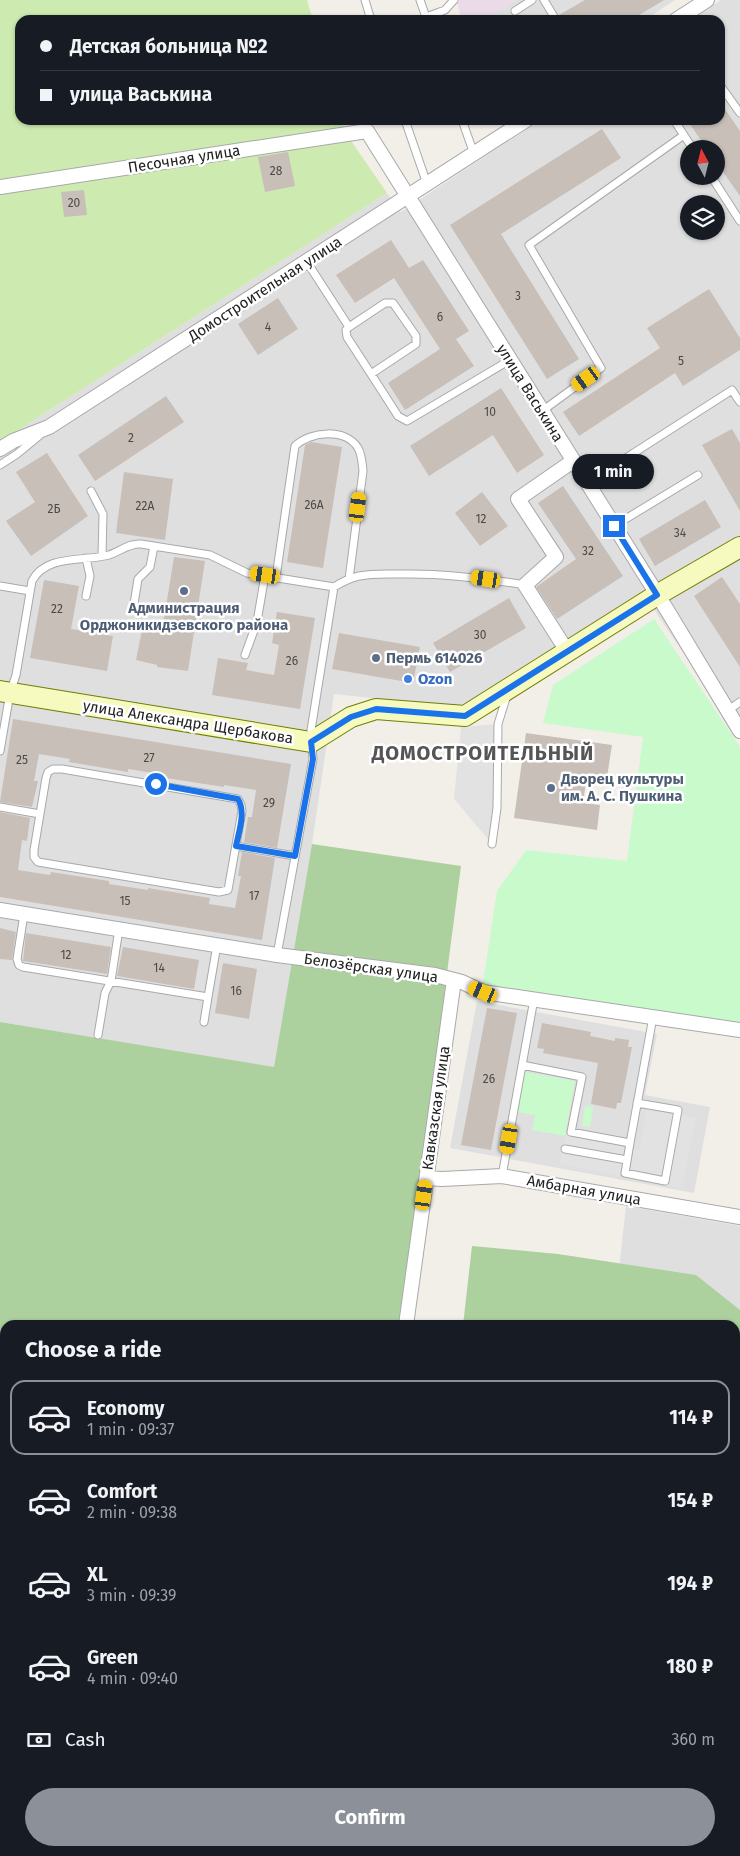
<!DOCTYPE html>
<meta charset="utf-8">
<style>
body{margin:0;font-family:"Fira Sans",sans-serif;background:#242831;color:#f1f3f6;height:100vh;display:flex;flex-direction:column;font-size:19px;white-space:nowrap}
*{box-sizing:border-box;margin:0}
p{font-size:16px;color:#9ea1a6}
.icon{flex:none;width:28px;height:28px;fill:none;stroke:currentColor;stroke-width:2;stroke-linecap:round;stroke-linejoin:round}
.map{position:relative;flex:1;overflow:hidden}
.panel{position:absolute;left:0px;top:1320px;width:740px;height:536px;display:flex;flex-direction:column;background:#171b24;border-radius:15px 15px 0 0;box-shadow:0 1px 4px #0004}
.panel>*{flex:none}
.top-card{position:absolute;left:15px;top:15px;width:710px;height:110px;border-radius:15px;box-shadow:0 1px 4px #0004;display:grid;align-content:center;height:110px;padding:0 25px;background:#171b24}
.needle{width:32px;rotate:353deg}
.tools{position:absolute;left:680px;top:140px;display:grid;gap:10px}
.tools a{display:grid;place-items:center;width:45px;height:45px;border-radius:50%;background:#171b24;box-shadow:0 1px 4px #0004;font-size:25px}
.end{position:absolute;width:22px;height:22px;margin:-11px;border:6px solid #1a73e8;background:#fff;box-shadow:0 0 0 2px #fff}
.from{border-radius:50%}
.bubble{position:absolute;height:35px;border-radius:18px;background:#171b24;box-shadow:0 1px 4px #0004;font-size:16px;font-weight:700;line-height:35px;text-align:center}
.car{position:absolute;width:15px;height:30px;margin:-15px -8px;border-radius:6px;box-shadow:0 0 4px 1px #0007;background:linear-gradient(#f5c518 24%,#345 0 40%,#f5c518 0 76%,#345 0 86%,#f5c518 0)}
.top-card b{display:flex;align-items:center;gap:18px;height:48px;font-size:19px}
.top-card b+b{border-top:1px solid #363941}
.top-card i{width:12px;height:12px;background:#f1f3f6}
ul{padding:0;list-style:none}
li{display:flex;align-items:center;gap:15px;height:75px;margin:0 10px 8px;padding:0 15px;border:2px solid transparent;border-radius:15px}
li div{flex:1}
li b{display:block;font-size:19px}
li em{font-style:normal;font-weight:700}
li.active{border-color:#8c9099}
li>.icon{width:45px;height:45px;stroke-width:1.5}
h2{padding:0 25px;font-size:22px;line-height:60px}
.pay{display:flex;align-items:center;gap:12px;height:55px;padding:0 25px;font-size:19px}
.pay p{margin-inline-start:auto}
.button{display:flex;gap:10px;margin-top:auto;padding:10px 25px}
.button a{flex:1;height:58px;border-radius:30px;background:#8c9099;color:#fff;font-size:20px;font-weight:700;line-height:58px;text-align:center}
.map>svg:first-child{display:block}
</style>
<div class="map">
<svg width="740" height="1856" viewBox="0 0 740 1856">
<rect width="100%" height="100%" fill="#f2efe9"/>
<!-- residential -->
<path fill="#e0dfdf" fill-rule="evenodd" d="M516,0H675L645,20H481Z
M721,0H740V736L644,595L465,708L334,694L312,844L274,1068L0,1022V442L387,193L401,212L540,120H720V20H691ZM689,149H716V176H689ZM689,204H716V231H689Z
M477,1001L657,1034L645,1095L710,1107L694,1193L450,1148Z
M626,1206L740,1226V1330L735,1325H613Z
M0,1811H5V1851H371V1856H0Z"/>
<!-- industrial -->
<path fill="#ebdbe8" d="M456,0H516L481,20H462Z"/>
<!-- grass -->
<path fill="#cdebb0" d="M0,0H307L313,20H20V120H341L345,132L387,193L0,442Z"/>
<!-- forest -->
<path fill="#add19e" d="M312,844L461,866L401,1325H5V1537H0V1022L274,1067Z
M472,1246L558,1254L696,1275L740,1310V1361H735V1325H463Z
M740,1502V1607H735V1506Z
M740,1697V1779C736,1748 732,1728 740,1697Z
M417,1851H661L662,1856H416Z"/>
<!-- park -->
<path fill="#c8facc" d="M654,619L740,747V1025L482,989L497,891L526,850L627,861L643,737L543,723L553,685Z
M525,1072L575,1081L565,1136L532,1130L535,1115L518,1112Z
M585,1106L593,1107L590,1127L582,1126Z"/>
<!-- parking -->
<path fill="#e2e2e2" d="M498,724L492,844L454,799L461,727Z
M647,1109L696,1118L682,1188L560,1164L566,1136L639,1150Z"/>
<!-- building -->
<path fill="#c7bfb8" d="M585,0H664L631,20H561L559,15Z
M720,102L740,131V196L716,162V149H707L687,120H720Z
M602,129L621,158L501,234L579,359L547,379L450,225Z
M288,152L295,186L265,192L258,157Z
M84,190L87,215L64,217L61,192Z
M391,240L409,268L423,260L469,331L456,339L474,366L405,410L388,383L440,349L394,278L355,303L336,275Z
M709,289L740,338V350L683,386L675,373L579,436L563,412L660,348L647,328Z
M278,298L298,329L258,355L238,324Z
M501,388L544,455L517,473L493,435L429,476L410,446Z
M166,396L184,422L95,481L78,455Z
M732,429L740,443V511L702,445Z
M311,442L342,447L323,568L287,562L305,445Z
M47,453L88,516L31,556L6,521L35,502L16,472Z
M124,472L173,479L165,540L116,533Z
M563,486L623,576L557,619L536,587L576,559L538,503Z
M482,492L508,526L480,546L455,513Z
M705,500L721,527L655,566L639,539Z
M174,557L205,561L188,671L157,667V665L136,660L144,620L163,625Z
M722,577L740,604V667L694,596Z
M44,580L79,586L71,629L113,636L107,671L30,658Z
M509,598L526,628L450,672L433,643Z
M277,612L315,618L300,709L212,695L218,658L248,663L246,670L274,675L279,645L272,643Z
M339,633L420,647L413,683L332,669Z
M13,719L291,764L277,848L244,842L248,817H252L256,790L224,785V787L166,778V775L128,769V772L69,762L70,759L39,754L34,781H38L32,807L0,802Z
M526,733L612,745L607,777L587,774L583,803L600,805L597,830L514,818Z
M0,812L30,818L27,841L22,840L18,870L50,875L51,872L109,881V884L148,890V888L210,898L209,904L235,908L241,876H238L242,852L275,858L262,940L0,897Z
M0,928L16,932L12,960L0,959Z
M26,933L111,947L107,974L23,961Z
M123,947L199,960L194,989L117,976Z
M223,963L257,969L249,1019L215,1013Z
M487,1008L517,1013L491,1150L461,1145Z
M542,1023L591,1032L590,1036L615,1041V1038L629,1040L628,1047H632L621,1103H617L616,1109L591,1104L598,1063L543,1053L544,1049L537,1048Z"/>
<g fill="none" stroke-linecap="round" stroke-linejoin="round">
<defs>
<path id="lane" d="M365,0L371,20
M420,0L427,20
M544,0L556,20
M515,11L532,0
M426,17L445,10L454,0
M720,85L740,113
M405,120L427,184
M462,120L474,154
M674,120L693,149
M711,176L740,221
M307,262L349,327L346,330L347,337L371,374L416,344V336L393,303H385L349,327
M371,374L398,416L407,421L510,360
M542,411L601,368L529,245L684,135
M0,465L17,454L40,435
M587,483L732,390L740,402
M91,491L103,514L102,556
M614,526L698,475
M86,558L90,576L86,596
M276,577L295,446C310,431 346,428 358,448C362,455 362,463 363,471L349,579
M0,586L30,591
M334,587C342,582 350,578 359,576C373,573 388,574 402,574C444,573 483,578 525,585
M133,610L138,579L150,567L154,546
M245,655L257,622L265,575
M727,711L740,702
M0,751L10,693L16,675L32,581C46,554 83,562 109,555C121,551 129,543 141,544L210,555L247,573L334,587L311,730L313,759L277,955
M53,769H62L238,799L241,805L242,811L228,890L219,892L38,862L34,857V850L46,778L48,772Z
M0,807L40,814
M492,844L497,808L498,724L507,695
M236,846L295,856
M24,914L17,959L19,965L23,967L208,997L217,945
M204,1022L208,997
M98,1035L105,993L111,981L119,929
M522,1065L582,1077L571,1132L630,1143L653,1017
M630,1143L625,1173L665,1181L678,1110L637,1103
M565,1149L627,1160
M502,1176L534,999
M30,1856V1851
M230,1856V1851"/>
<path id="street" d="M676,20L707,0
M0,187L367,131L667,610L740,731
M0,449L13,441L49,427L526,120
M567,651L525,585L556,557L518,499L573,461
M0,910L277,955L435,975L462,982L483,992L740,1030
M427,1178L442,1179L502,1176L740,1217
M406,1325L454,980
M0,1649L5,1646
M735,1786L740,1778
M0,1804H5
M719,1851V1856
M377,1856V1851"/>
<path id="secondary" d="M0,691L311,742L351,717L376,709L465,716L657,595L740,547"/>
</defs>
<!-- lane casing -->
<use href="#lane" stroke="#a9a9a9" stroke-width="9"/>
<!-- street casing -->
<use href="#street" stroke="#a9a9a9" stroke-width="16"/>
<!-- secondary casing -->
<use href="#secondary" stroke="#707d05" stroke-width="22"/>
<!-- lane -->
<use href="#lane" stroke="#fff" stroke-width="7"/>
<!-- street -->
<use href="#street" stroke="#fff" stroke-width="14"/>
<!-- secondary -->
<use href="#secondary" stroke="#f7fabf" stroke-width="20"/>
</g>
<g fill="none" stroke-linecap="round" stroke-linejoin="round">
<!-- route -->
<path stroke="#1a73e8" stroke-width="6" d="M156,784L238,799C246,812 239,831 236,846L295,856L313,759L311,742L351,717L376,709L465,716L657,595L614,526"/>
</g>
<!-- markers -->
<g fill="#5c6f8a" stroke="#fff" stroke-width="2">
<circle cx="184" cy="591" r="5"/>
<circle cx="376" cy="658" r="5"/>
<circle cx="551" cy="788" r="5"/>
</g>
<circle fill="#3f7fe0" stroke="#fff" stroke-width="2" cx="408" cy="679" r="5"/>
<g text-anchor="middle" stroke-width="5" stroke-linejoin="round" paint-order="stroke">
<!-- number labels -->
<g font-size="12" fill="#4b4948">
<text x="276" y="175">28</text>
<text x="74" y="207">20</text>
<text x="518" y="300">3</text>
<text x="440" y="321">6</text>
<text x="268" y="331">4</text>
<text x="681" y="365">5</text>
<text x="490" y="416">10</text>
<text x="131" y="442">2</text>
<text x="314" y="509">26А</text>
<text x="145" y="510">22А</text>
<text x="54" y="513">2Б</text>
<text x="481" y="523">12</text>
<text x="680" y="537">34</text>
<text x="588" y="555">32</text>
<text x="57" y="613">22</text>
<text x="480" y="639">30</text>
<text x="292" y="665">26</text>
<text x="149" y="762">27</text>
<text x="22" y="764">25</text>
<text x="269" y="807">29</text>
<text x="254" y="900">17</text>
<text x="125" y="905">15</text>
<text x="66" y="959">12</text>
<text x="159" y="972">14</text>
<text x="236" y="995">16</text>
<text x="489" y="1083">26</text>
</g>
<!-- street labels -->
<g font-size="15" fill="#222" stroke="#fff">
<text transform="translate(184 159) rotate(-9)" y="5">Песочная улица</text>
<text transform="translate(265 289) rotate(-33)" y="5">Домостроительная улица</text>
<text transform="translate(530 393) rotate(58)" y="5">улица Васькина</text>
<text transform="translate(188 722) rotate(9)" y="5">улица Александра Щербакова</text>
<text transform="translate(371 968) rotate(8)" y="5">Белозёрская улица</text>
<text transform="translate(436 1108) rotate(-82)" y="5">Кавказская улица</text>
<text transform="translate(584 1190) rotate(10)" y="5">Амбарная улица</text>
</g>
<!-- service labels -->
<g font-size="15" font-weight="bold" fill="#4e5e75" stroke="#fff" text-anchor="start">
<text x="184" y="613" text-anchor="middle">Администрация<tspan x="184" dy="17">Орджоникидзевского района</tspan></text>
<text x="386" y="663">Пермь 614026</text>
<text x="561" y="784">Дворец культуры<tspan x="561" dy="17">им. А. С. Пушкина</tspan></text>
</g>
<!-- shop labels -->
<g font-size="15" font-weight="bold" fill="#366cbe" stroke="#fff" text-anchor="start">
<text x="418" y="684">Ozon</text>
</g>
<!-- district labels -->
<g font-size="20" font-weight="bold" letter-spacing="1" fill="#555" stroke="#fff">
<text x="483" y="760">ДОМОСТРОИТЕЛЬНЫЙ</text>
</g>
</g>
</svg>
<div class="tools">
<a><svg class="needle" viewBox="-14 -14 28 28"><path d="M0-13l5 13h-10z" fill="#e53935"/><path d="M0 13l5-13h-10z" fill="#9ea1a6"/></svg></a>
<a><svg class="icon" aria-label="layers" viewBox="0 0 24 24"><path d="M12 4l9 5-9 5-9-5zM3 14l9 5 9-5"/></svg></a>
</div>
<i class="end from" style="left:156px;top:784px"></i>
<i class="end" style="left:614px;top:526px"></i>
<div class="bubble" style="left:572px;top:454px;width:82px">1 min</div>
<i class="car" style="left:586px;top:379px;rotate:235deg"></i>
<i class="car" style="left:358px;top:507px;rotate:7deg"></i>
<i class="car" style="left:265px;top:575px;rotate:279deg"></i>
<i class="car" style="left:486px;top:579px;rotate:279deg"></i>
<i class="car" style="left:483px;top:992px;rotate:293deg"></i>
<i class="car" style="left:509px;top:1139px;rotate:190deg"></i>
<i class="car" style="left:424px;top:1195px;rotate:8deg"></i>
<div class="top-card">
<b><i class="from"></i>Детская больница №2</b>
<b><i></i>улица Васькина</b>
</div>
<section class="panel">
<h2>Choose a ride</h2>
<ul>
<li class="active"><svg class="icon" aria-label="car" viewBox="0 0 24 24"><path d="M5 17H2v-5l4-1 3-4h7l3 4 3 1v5h-3M9 17h6M6 11h13"/><circle cx="7" cy="17" r="2"/><circle cx="17" cy="17" r="2"/></svg><div><b>Economy</b><p>1 min · 09:37</p></div><em>114 ₽</em></li>
<li><svg class="icon" aria-label="car" viewBox="0 0 24 24"><path d="M5 17H2v-5l4-1 3-4h7l3 4 3 1v5h-3M9 17h6M6 11h13"/><circle cx="7" cy="17" r="2"/><circle cx="17" cy="17" r="2"/></svg><div><b>Comfort</b><p>2 min · 09:38</p></div><em>154 ₽</em></li>
<li><svg class="icon" aria-label="car" viewBox="0 0 24 24"><path d="M5 17H2v-5l4-1 3-4h7l3 4 3 1v5h-3M9 17h6M6 11h13"/><circle cx="7" cy="17" r="2"/><circle cx="17" cy="17" r="2"/></svg><div><b>XL</b><p>3 min · 09:39</p></div><em>194 ₽</em></li>
<li><svg class="icon" aria-label="car" viewBox="0 0 24 24"><path d="M5 17H2v-5l4-1 3-4h7l3 4 3 1v5h-3M9 17h6M6 11h13"/><circle cx="7" cy="17" r="2"/><circle cx="17" cy="17" r="2"/></svg><div><b>Green</b><p>4 min · 09:40</p></div><em>180 ₽</em></li>
</ul>
<div class="pay"><svg class="icon" aria-label="cash" viewBox="0 0 24 24"><path d="M3 7h18v10H3z"/><circle cx="12" cy="12" r="2"/></svg>Cash<p>360 m</p></div>
<div class="button"><a>Confirm</a></div>
</section>
</div>
